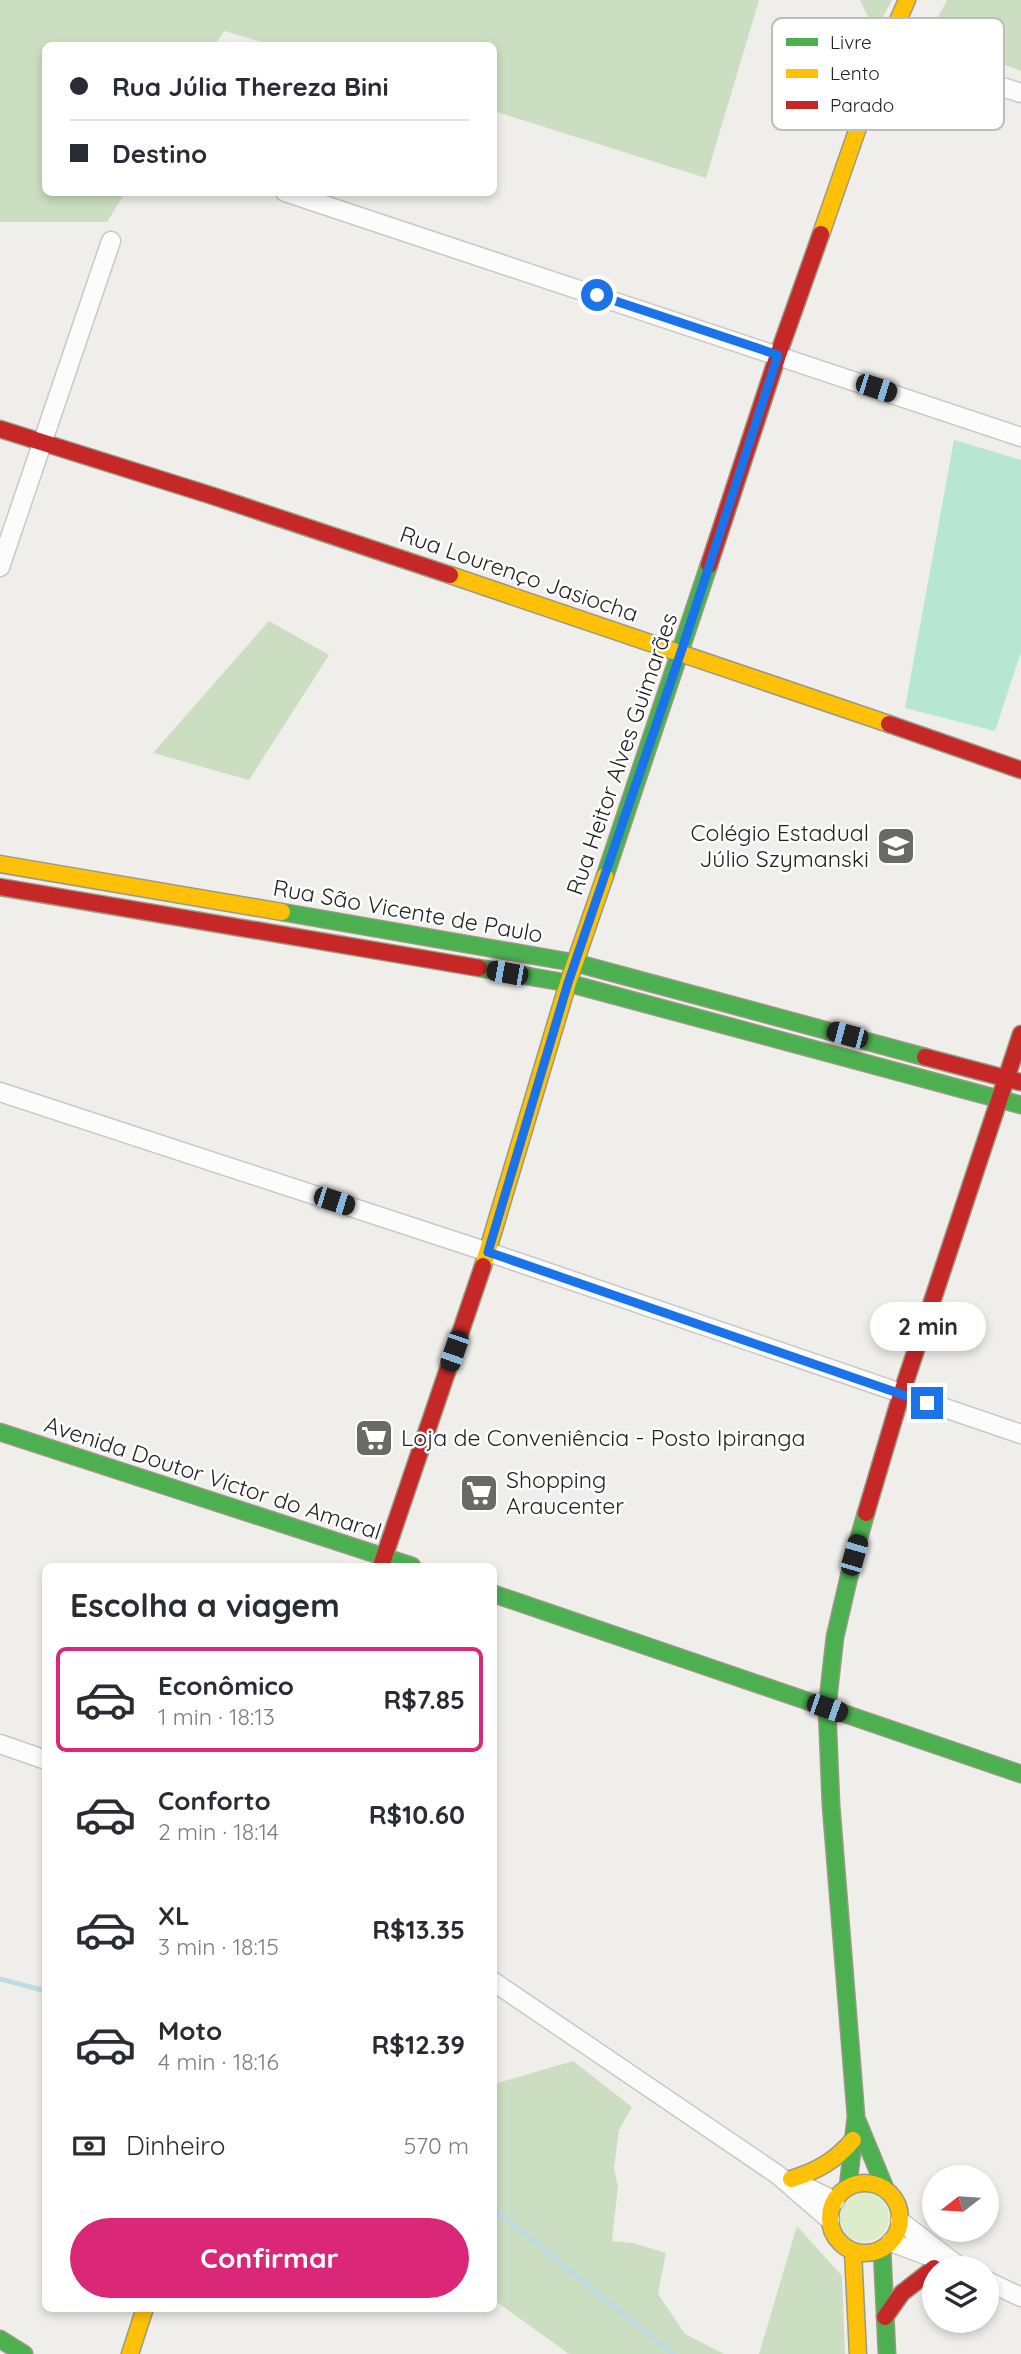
<!DOCTYPE html>
<html lang="pt">
<meta charset="utf-8">
<style>
body{margin:0;font-family:Quicksand,sans-serif;background:#f2f2f3;color:#2b2b33;height:100vh;display:flex;flex-direction:column;font-size:26px;white-space:nowrap}
*{box-sizing:border-box;margin:0}
p{font-size:23px;color:#7c7c81}
.icon{flex:none;width:38px;height:38px;fill:none;stroke:currentColor;stroke-width:2;stroke-linecap:round;stroke-linejoin:round}
.map{position:relative;flex:1;overflow:hidden}
.side{position:absolute;left:42px;top:1563px;width:455px;height:749px;display:flex;flex-direction:column;background:#fff;border-radius:10px;box-shadow:0 4px 10px #0003}
.side>*{flex:none}
.banner{position:absolute;left:42px;top:42px;width:455px;height:154px;border-radius:10px;box-shadow:0 4px 10px #0003;display:grid;align-content:center;height:154px;padding:0 28px;background:#fff}
.needle{width:46px;rotate:253deg}
.tools{position:absolute;left:922px;top:2165px;display:grid;gap:14px}
.tools a{display:grid;place-items:center;width:77px;height:77px;border-radius:50%;background:#fff;box-shadow:0 4px 10px #0003;font-size:35px}
.end{position:absolute;width:32px;height:32px;margin:-16px;border:9px solid #1a73e8;background:#fff;box-shadow:0 0 0 4px #fff}
.from{border-radius:50%}
.bubble{position:absolute;height:49px;border-radius:24px;background:#fff;box-shadow:0 4px 10px #0003;font-size:23px;font-weight:700;line-height:49px;text-align:center}
.car{position:absolute;width:21px;height:42px;margin:-21px -10px;border-radius:9px;box-shadow:0 0 5px 2px #0007;background:linear-gradient(#222 24%,#8ab4d8 0 40%,#222 0 76%,#8ab4d8 0 86%,#222 0)}
.banner b{display:flex;align-items:center;gap:24px;height:66px;font-size:26px}
.banner b+b{border-top:2px solid #e1e1e2}
.banner i{width:18px;height:18px;background:#2b2b33}
ul{padding:0;list-style:none}
li{display:flex;align-items:center;gap:21px;height:105px;margin:0 14px 10px;padding:0 14px;border:4px solid transparent;border-radius:10px}
li div{flex:1}
li b{display:block;font-size:26px}
li em{font-style:normal;font-weight:700}
li.on{border-color:#db2777}
li>.icon{width:63px;height:63px;stroke-width:1.5}
h2{padding:0 28px;font-size:32px;line-height:84px}
.pay{display:flex;align-items:center;gap:18px;height:77px;padding:0 28px;font-size:26px}
.pay p{margin-inline-start:auto}
.action{display:flex;gap:14px;margin-top:auto;padding:14px 28px}
.action a{flex:1;height:80px;border-radius:42px;background:#db2777;color:#fff;font-size:28px;font-weight:700;line-height:80px;text-align:center}
.map>svg:first-child{display:block}
</style>
<div class="map">
<svg width="1021" height="2354" viewBox="0 0 1021 2354">
<rect width="100%" height="100%" fill="#f0eeeb"/>
<!-- grass -->
<path fill="#ddeccb" d="M839 2217a25 25 0 1 1 50 0a25 25 0 1 1-50 0Z"/>
<!-- forest -->
<path fill="#cbdec1" d="M0,0H759L706,178L494,111V46L272,45L224,31L215,45L46,46V192L125,193L107,222H0Z
M860,0H892L875,32Z
M947,0H1021V71L928,36Z
M269,621L329,655L249,780L153,753Z
M573,2061L632,2107L619,2130L614,2168L618,2186L612,2241L633,2243L666,2253L658,2294L685,2334L724,2354H569L494,2300V2084Z
M797,2226L842,2276L845,2354H759Z"/>
<!-- pitch -->
<path fill="#b7e6d2" d="M954,440L1021,460V652L995,731L905,708Z"/>
<g fill="none" stroke-linecap="round" stroke-linejoin="round">
<!-- stream -->
<path stroke="#bfdbe3" stroke-width="5" d="M0,1979L46,1991
M494,2209L673,2354"/>
<defs>
<path id="street" d="M885,50L1021,93
M285,192L1021,437
M0,567L111,241
M0,1092L488,1252L1021,1434
M0,1744L46,1760
M494,1982L778,2175L830,2220
M798,2183L835,2201
M900,2221L961,2268
M891,2242L947,2263
M987,2281L1021,2297"/>
<path id="fast" d="M605,876L709,565
M282,912L576,963L925,1057
M479,968L568,983L1021,1105
M0,1432L412,1566
M494,1594L1021,1774
M857,2120L885,2188
M848,2187L856,2116L831,1805L827,1708L835,1637L854,1555L866,1513
M882,2249L887,2354
M0,2339L24,2354"/>
<path id="slow" d="M821,234L885,50L907,0
M450,575L889,724
M0,864L282,912
M483,1266L568,983L605,876
M791,2179C817,2171 835,2161 853,2140
M830 2218a35 35 0 1 1 70 0a35 35 0 1 1-70 0Z
M853,2251L858,2354
M130,2354L145,2308"/>
<path id="jam" d="M0,429L213,496L450,575
M709,565L778,355L821,234
M889,724L1021,770
M0,887L479,968
M925,1057L1020,1082
M866,1513L901,1395L1021,1034
M381,1566L483,1266
M885,2317L902,2293L934,2268"/>
</defs>
<!-- street casing -->
<use href="#street" stroke="#c9c8c7" stroke-width="21"/>
<!-- fast casing -->
<use href="#fast" stroke="#999a82" stroke-width="19"/>
<!-- slow casing -->
<use href="#slow" stroke="#999a82" stroke-width="19"/>
<!-- jam casing -->
<use href="#jam" stroke="#999a82" stroke-width="19"/>
<!-- street -->
<use href="#street" stroke="#fdfcfc" stroke-width="18"/>
<!-- fast -->
<use href="#fast" stroke="#4caf50" stroke-width="16"/>
<!-- slow -->
<use href="#slow" stroke="#ffc107" stroke-width="16"/>
<!-- jam -->
<use href="#jam" stroke="#c62828" stroke-width="16"/>
</g>
<g fill="none" stroke-linecap="round" stroke-linejoin="round">
<!-- route -->
<path stroke="#1a73e8" stroke-width="9" d="M597,295L778,355L681,652L568,983L488,1252L927,1403"/>
</g>
<!-- icons -->
<defs>
<symbol id="university-square" viewBox="-11 -11 22 22"><rect x="-9" y="-9" width="18" height="18" rx="4" fill="#6a6968" stroke="#fff"/><path d="M0-5L7-2L0 1L-7-2ZM-4 1L0 2.5L4 1V4Q0 6-4 4Z" fill="#fff"/></symbol>
<symbol id="supermarket-square" viewBox="-11 -11 22 22"><rect x="-9" y="-9" width="18" height="18" rx="4" fill="#6a6968" stroke="#fff"/><path d="M-6-5.5h2.5l.6 2H6L4.5 2H-2.5L-4.4-4H-6ZM-1.5 3.2a1.3 1.3 0 1 0 .1 0ZM3 3.2a1.3 1.3 0 1 0 .1 0Z" fill="#fff"/></symbol>
</defs>
<g fill-rule="evenodd">
<use href="#university-square" x="874" y="824" width="44" height="44"/>
<use href="#supermarket-square" x="352" y="1416" width="44" height="44"/>
<use href="#supermarket-square" x="457" y="1471" width="44" height="44"/>
</g>
<g text-anchor="middle" stroke-width="5" stroke-linejoin="round" paint-order="stroke">
<!-- street labels -->
<g font-size="23" fill="#222" stroke="#fff">
<text transform="translate(519 574) rotate(19)" y="8">Rua Lourenço Jasiocha</text>
<text transform="translate(622 754) rotate(-71)" y="8">Rua Heitor Alves Guimarães</text>
<text transform="translate(408 911) rotate(10)" y="8">Rua São Vicente de Paulo</text>
<text transform="translate(213 1478) rotate(18)" y="8">Avenida Doutor Victor do Amaral</text>
</g>
<!-- poi labels -->
<g font-size="23" fill="#222" stroke="#fff" text-anchor="start">
<text x="869" y="841" text-anchor="end">Colégio Estadual<tspan x="869" dy="26">Júlio Szymanski</tspan></text>
<text x="401" y="1446">Loja de Conveniência - Posto Ipiranga</text>
<text x="506" y="1488">Shopping<tspan x="506" dy="26">Araucenter</tspan></text>
</g>
</g>
<!-- legend -->
<rect x="772" y="18" width="232" height="112" rx="10" fill="#fff" stroke="#bdbdbd" stroke-width="2"/>
<rect x="786" y="38" width="32" height="8" fill="#4caf50"/>
<rect x="786" y="69" width="32" height="9" fill="#ffc107"/>
<rect x="786" y="101" width="32" height="8" fill="#c62828"/>
<g font-size="19" fill="#222">
<text x="830" y="49">Livre</text>
<text x="830" y="80">Lento</text>
<text x="830" y="112">Parado</text>
</g>
</svg>
<div class="tools">
<a><svg class="needle" viewBox="-14 -14 28 28"><path d="M0-13l5 13h-10z" fill="#e53935"/><path d="M0 13l5-13h-10z" fill="#7c7c81"/></svg></a>
<a><svg class="icon" aria-label="layers" viewBox="0 0 24 24"><path d="M12 4l9 5-9 5-9-5zM3 14l9 5 9-5"/></svg></a>
</div>
<i class="end from" style="left:597px;top:295px"></i>
<i class="end" style="left:927px;top:1403px"></i>
<div class="bubble" style="left:870px;top:1302px;width:116px">2 min</div>
<i class="car" style="left:876px;top:388px;rotate:108deg"></i>
<i class="car" style="left:507px;top:973px;rotate:280deg"></i>
<i class="car" style="left:847px;top:1035px;rotate:285deg"></i>
<i class="car" style="left:334px;top:1201px;rotate:108deg"></i>
<i class="car" style="left:454px;top:1351px;rotate:199deg"></i>
<i class="car" style="left:854px;top:1555px;rotate:16deg"></i>
<i class="car" style="left:827px;top:1708px;rotate:109deg"></i>
<div class="banner">
<b><i class="from"></i>Rua Júlia Thereza Bini</b>
<b><i></i>Destino</b>
</div>
<section class="side">
<h2>Escolha a viagem</h2>
<ul>
<li class="on"><svg class="icon" aria-label="car" viewBox="0 0 24 24"><path d="M5 17H2v-5l4-1 3-4h7l3 4 3 1v5h-3M9 17h6M6 11h13"/><circle cx="7" cy="17" r="2"/><circle cx="17" cy="17" r="2"/></svg><div><b>Econômico</b><p>1 min · 18:13</p></div><em>R$7.85</em></li>
<li><svg class="icon" aria-label="car" viewBox="0 0 24 24"><path d="M5 17H2v-5l4-1 3-4h7l3 4 3 1v5h-3M9 17h6M6 11h13"/><circle cx="7" cy="17" r="2"/><circle cx="17" cy="17" r="2"/></svg><div><b>Conforto</b><p>2 min · 18:14</p></div><em>R$10.60</em></li>
<li><svg class="icon" aria-label="car" viewBox="0 0 24 24"><path d="M5 17H2v-5l4-1 3-4h7l3 4 3 1v5h-3M9 17h6M6 11h13"/><circle cx="7" cy="17" r="2"/><circle cx="17" cy="17" r="2"/></svg><div><b>XL</b><p>3 min · 18:15</p></div><em>R$13.35</em></li>
<li><svg class="icon" aria-label="car" viewBox="0 0 24 24"><path d="M5 17H2v-5l4-1 3-4h7l3 4 3 1v5h-3M9 17h6M6 11h13"/><circle cx="7" cy="17" r="2"/><circle cx="17" cy="17" r="2"/></svg><div><b>Moto</b><p>4 min · 18:16</p></div><em>R$12.39</em></li>
</ul>
<div class="pay"><svg class="icon" aria-label="cash" viewBox="0 0 24 24"><path d="M3 7h18v10H3z"/><circle cx="12" cy="12" r="2"/></svg>Dinheiro<p>570 m</p></div>
<div class="action"><a>Confirmar</a></div>
</section>
</div>
